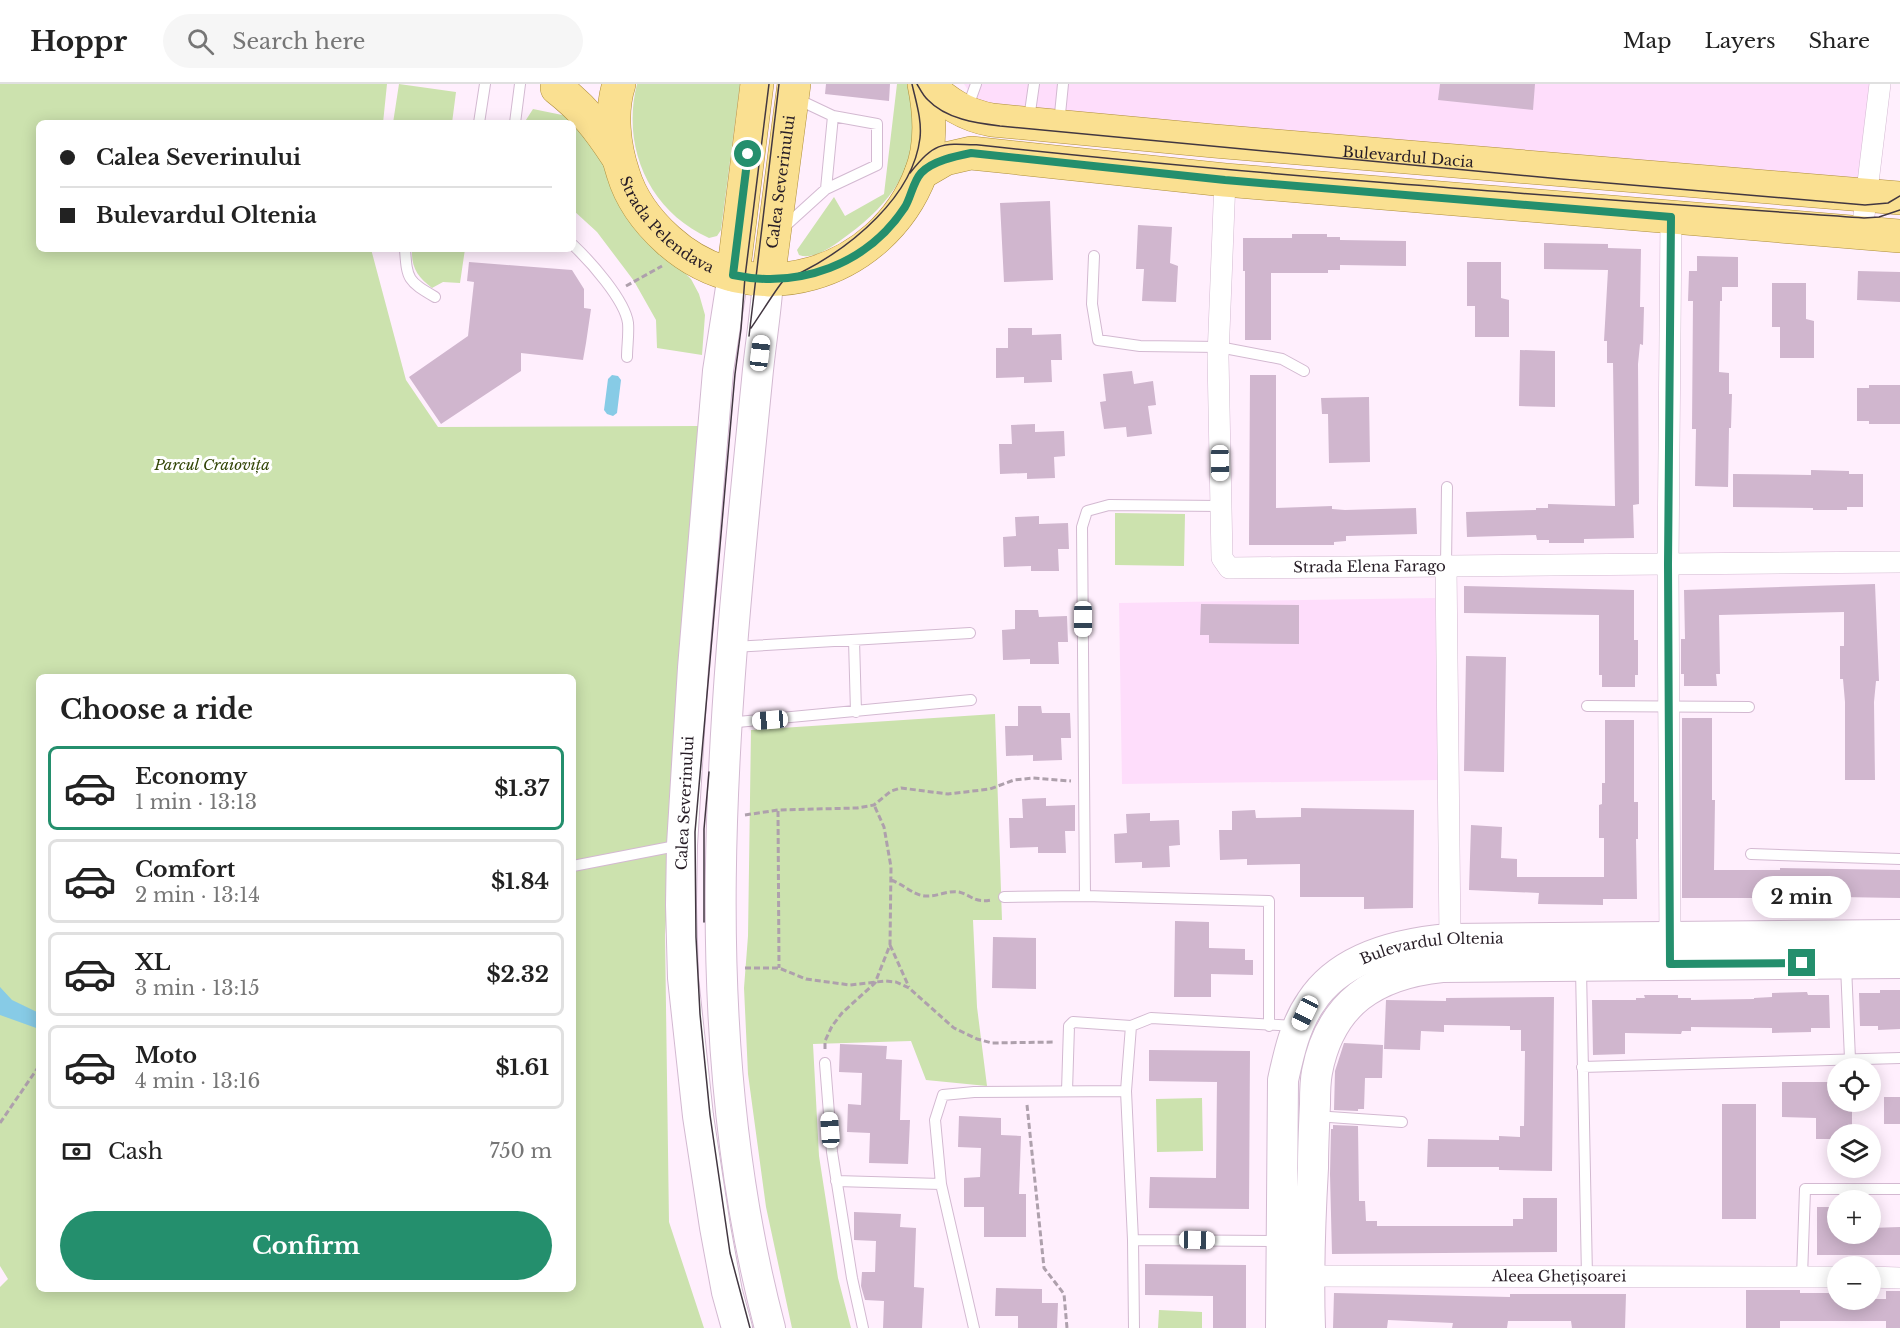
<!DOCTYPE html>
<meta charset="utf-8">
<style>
body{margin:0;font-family:"Libre Baskerville",serif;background:#f6f6f6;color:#222;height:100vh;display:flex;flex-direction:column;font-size:22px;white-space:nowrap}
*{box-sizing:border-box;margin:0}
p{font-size:20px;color:#767676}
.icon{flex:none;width:33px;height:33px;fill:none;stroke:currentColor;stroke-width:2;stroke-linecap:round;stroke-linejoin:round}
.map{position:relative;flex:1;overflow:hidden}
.details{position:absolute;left:36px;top:590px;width:540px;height:618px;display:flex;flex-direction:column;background:#fff;border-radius:9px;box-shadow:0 3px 15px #0003}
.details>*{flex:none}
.hud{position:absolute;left:36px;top:36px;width:540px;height:132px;border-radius:9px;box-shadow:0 3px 15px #0003;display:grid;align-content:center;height:132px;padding:0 24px;background:#fff}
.fabs{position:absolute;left:1827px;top:974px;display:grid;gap:12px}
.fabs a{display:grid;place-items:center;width:54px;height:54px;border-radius:50%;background:#fff;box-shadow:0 3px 15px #0003;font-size:30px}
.end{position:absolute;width:27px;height:27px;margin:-14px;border:8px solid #248f6d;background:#fff;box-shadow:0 0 0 3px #fff}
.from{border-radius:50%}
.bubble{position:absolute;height:42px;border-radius:21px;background:#fff;box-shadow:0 3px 15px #0003;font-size:20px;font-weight:800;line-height:42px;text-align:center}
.car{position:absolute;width:18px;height:36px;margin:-18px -9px;border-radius:8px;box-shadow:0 0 4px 2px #0007;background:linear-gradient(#fff 24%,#345 0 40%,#fff 0 76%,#345 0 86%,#fff 0)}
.hud b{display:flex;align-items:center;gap:21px;height:57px;font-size:22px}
.hud b+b{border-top:2px solid #e0e0e0}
.hud i{width:15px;height:15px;background:#222}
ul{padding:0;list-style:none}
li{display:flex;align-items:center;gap:18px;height:84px;margin:0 12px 9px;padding:0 12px;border:3px solid #e0e0e0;border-radius:9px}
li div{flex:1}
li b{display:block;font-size:22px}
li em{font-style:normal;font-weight:800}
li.selected{border-color:#248f6d}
li>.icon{width:54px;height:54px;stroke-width:1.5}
h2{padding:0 24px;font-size:27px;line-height:72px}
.pay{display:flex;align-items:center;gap:15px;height:66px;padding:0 24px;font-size:22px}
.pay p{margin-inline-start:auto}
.primary-button{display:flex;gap:12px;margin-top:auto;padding:12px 24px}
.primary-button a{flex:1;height:69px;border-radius:36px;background:#248f6d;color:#fff;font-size:24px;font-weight:800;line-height:69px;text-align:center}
header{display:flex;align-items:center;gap:36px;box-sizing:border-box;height:84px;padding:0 30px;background:#fff;border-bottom:2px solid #e0e0e0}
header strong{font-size:28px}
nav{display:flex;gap:33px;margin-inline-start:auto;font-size:21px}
.search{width:420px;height:54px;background:#f6f6f6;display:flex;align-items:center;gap:15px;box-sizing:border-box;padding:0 21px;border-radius:33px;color:#767676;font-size:22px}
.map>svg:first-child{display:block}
</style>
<header>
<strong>Hoppr</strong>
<div class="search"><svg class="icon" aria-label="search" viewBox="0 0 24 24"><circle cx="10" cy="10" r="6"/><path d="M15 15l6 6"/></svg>Search here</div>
<nav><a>Map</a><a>Layers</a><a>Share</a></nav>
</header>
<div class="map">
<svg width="1900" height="1244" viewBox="0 0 1900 1244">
<rect width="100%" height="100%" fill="#ffeffd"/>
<!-- built -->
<path fill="#feddfb" d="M964,0H1877L1866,111L981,25Z
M1435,514L1438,696L1122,700L1119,519Z"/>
<!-- green -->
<path fill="#cce2ae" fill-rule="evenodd" d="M0,0H387L383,39H39V165H371L406,296L438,343L699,342L665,851L669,1138L704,1244H0V1203L8,1195L0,1182ZM39,592H573V1204H39Z
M399,0L456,8L452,39H393Z
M637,0H740L721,146L717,152L709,154C649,127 621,63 637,0Z
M897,0H909C911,11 916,25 916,36C914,91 884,126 841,156C830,164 813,176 799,171L797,166L834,113L845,132L884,110Z
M533,25L567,32L583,40L652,156L691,195L699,210L705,231L702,271L657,264L656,236L634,197L597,148L573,126V39H524Z
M412,165H465L460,199L443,198L432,204C418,193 411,184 412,165Z
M1115,429L1185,430L1184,482L1115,481Z
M995,630L1002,836H973L977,923L987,1002L926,996L911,957L813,960L819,1072L838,1194L851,1244H792L766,1123L748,990L744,904L748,852L751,646Z
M1202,1014L1203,1067L1157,1068L1156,1015Z
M1159,1226L1202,1228V1244H1158Z"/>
<!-- water -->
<path fill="#87cbe6" d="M612,291L618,292L621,296L617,329L613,332L607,330L604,326L608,295Z
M0,903L12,916L39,929V945L0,931Z"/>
<!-- building -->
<path fill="#d0b6ce" d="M826,0H890L889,17L825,10Z
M1440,0H1535L1533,26L1438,16Z
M1050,117L1053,196L1004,198L1000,119Z
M1138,141L1172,143L1170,179L1178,182L1176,218L1142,217L1144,185H1136Z
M1292,150H1327V153H1340V156L1406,157V182L1340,181V186H1328V189H1271V256H1245V187H1243V154H1292Z
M1544,159L1608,160V164L1641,165L1640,223H1644L1643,261L1640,260L1638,280L1639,420L1633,421L1634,454L1584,455V459H1549V456H1537L1536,451L1467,453L1466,428L1536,426V424H1548V420L1615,422L1613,279H1607V257H1604L1608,186L1544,185Z
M1697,172L1738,173V203H1722V217H1720L1719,288L1729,289V310H1732L1731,344H1729L1728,403L1695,402L1696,345H1692L1693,217H1688L1689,187H1697Z
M469,178L572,186L584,205V224L591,225L586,259L583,276L521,269V287L441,340L409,293L468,252L474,198L467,197Z
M1467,178H1501V214L1509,216V253H1475V222H1467Z
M1858,187L1900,188V218L1857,216Z
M1772,199H1806V235L1814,237V274H1780V243H1772Z
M1008,244H1032V251L1061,250L1062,276H1051L1052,298L1024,299V293L996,294V264H1008Z
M1520,266L1555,267V323L1519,322Z
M1132,287L1134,300L1153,297L1156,321L1148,322L1152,350L1127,353L1126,343L1104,345L1100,318L1106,317L1103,290Z
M1250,291H1276V424L1332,422V425L1345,426L1416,424L1417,450L1346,452V457L1334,458V461H1249Z
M1869,301H1900V340H1869V337H1857V304H1869Z
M1369,313L1370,378L1329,379L1328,330H1322L1321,314Z
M1035,340V348L1064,347L1065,372L1054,373L1055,394L1027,395V389L1000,390L999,360H1012L1011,341Z
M1811,386L1849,387V390H1863V423H1847V426H1813V424L1733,423V390L1811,391Z
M1039,432V440L1068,439L1069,465H1058L1059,487H1031V482L1004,483L1003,453L1016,452L1015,433Z
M1875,500L1879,597H1876L1874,618L1875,696H1845V618L1843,595H1840V562H1844V528L1719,531L1720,590H1716L1717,602H1684V590H1681V555H1685L1684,506Z
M1464,502L1634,506V556H1638V591H1635V603H1602V591H1599V531L1464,529Z
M1201,520L1299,521V560L1209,559V551H1200Z
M1015,526H1038L1039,533L1067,532L1068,558H1058L1059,580H1030V575L1003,576L1002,546L1015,545Z
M1466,572L1506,573L1504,688L1464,687Z
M1018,622H1041L1042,629H1070L1071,654H1061L1062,676L1033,677V671L1006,672L1005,642H1018Z
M1682,634H1712V716H1715L1714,786H1780V784L1900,786V814L1779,812V814H1682Z
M1605,636H1634V718H1638V755H1636L1637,815H1603V821L1538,820L1539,809L1469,806L1471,741L1502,743L1501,774L1517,775V793H1604V754H1599V721L1602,720V699H1605Z
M1046,714V722L1075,721V747H1065L1066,769H1038V763L1010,764L1009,734H1023L1022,715Z
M1301,724L1414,726L1413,824L1364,825V813H1300V780L1247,781V775L1220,776L1219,746H1232V727L1255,726L1256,734L1301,733Z
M1150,729V737L1179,736L1180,761L1169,762L1170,783L1142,784V778L1115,779L1114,750L1127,749L1126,730Z
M1175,837L1209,838V864L1245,865V876H1253V891L1211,890V913H1174Z
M993,853L1036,854V905L992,904Z
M1880,906H1900V945L1878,946V942H1860L1859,909H1880Z
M1807,908L1808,911H1829L1830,944H1811V948L1772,949V944L1691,943V947H1682L1681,950L1625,949V970L1593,971L1592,916H1636V914H1645L1644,911H1678V914H1691V916L1754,915V914L1772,913V909Z
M1554,913L1552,1087L1499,1086V1083H1427L1428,1055L1499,1056V1052L1520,1053V1042H1524L1525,967H1521V946H1510V942L1444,941V948L1421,947L1420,966L1384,965L1386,916L1446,917V914Z
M1344,959L1383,961L1382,994H1365L1364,1025H1358V1027L1334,1026L1335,987Z
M840,960L887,962L886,975L902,976L900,1036H910L908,1080L869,1079L870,1049L847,1048L848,1020L861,1021L862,989L839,988Z
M1149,966L1250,967L1249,1125L1149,1124L1150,1093L1216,1094L1217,998L1149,997Z
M1782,998H1838V1017H1852V1050H1838V1055H1816V1034L1782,1033Z
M1884,1013H1900V1040H1884Z
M1722,1020H1756V1135H1722Z
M959,1032L1001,1034V1051L1021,1052L1019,1110H1026V1153H984V1123H964V1094L980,1093L981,1064L958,1063Z
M1333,1041L1358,1042L1359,1117H1365L1366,1137H1377V1142H1513V1135H1523V1114H1557V1168L1332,1170L1330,1090L1331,1045H1333Z
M1817,1123H1838V1149H1870V1144L1900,1143V1171H1817Z
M854,1128L901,1130L900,1143L916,1144L914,1203L924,1204L922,1244H883L884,1217L865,1216L861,1202L862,1188H875L876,1157L854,1156Z
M1145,1180L1246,1181V1244H1213V1212L1145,1211Z
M996,1204L1042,1205V1219H1058L1057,1244H1018V1232H995Z
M1746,1206H1800V1209H1838V1215H1886V1207H1900V1244H1886V1237H1780V1244H1746Z
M1334,1209L1510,1213V1210H1626L1625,1244H1572L1571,1237H1508L1507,1244H1452L1453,1239L1388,1236L1387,1244H1333Z"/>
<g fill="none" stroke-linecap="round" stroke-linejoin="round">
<defs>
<path id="lane" d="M967,25L976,0
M1029,35L1034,0
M479,39L485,0
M515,39L520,0
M1059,40L1063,0
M826,105L877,81V40L833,32
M783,144L826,105L833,32L795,14
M573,161C590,177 625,216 628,239C629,250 627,262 627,273
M405,165C407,196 408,197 435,213
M1094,172L1092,220L1098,256L1140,262L1219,263L1282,275L1304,287
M1446,482L1447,403
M854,556L856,628
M733,563L970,549
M1587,622L1749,623
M727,639L971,616
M1751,770L1900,775
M573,782L681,761
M1085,812L1082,443L1087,427L1109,421L1221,422
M1004,813L1085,812L1269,817V942
M1846,882L1850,975
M1581,885L1587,1193
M1131,942L1126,1007L1133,1156L1134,1244
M825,979L832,1068L852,1194L863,1244
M1582,983L1900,974
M1067,1007L1069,942L1073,938L1131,942L1151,934L1295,942
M1315,1032L1402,1038
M836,1097L941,1100
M1133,1156L1279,1157
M1802,1193L1805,1105H1900
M974,1244L941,1100L935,1036L943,1011L974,1008L1126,1007"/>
<g id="street">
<path id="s1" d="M1225,96L1218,273L1222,474L1229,484L1900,478"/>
<path d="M1862,148L1880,0"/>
<path d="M1446,482L1450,855"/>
<path d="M1670,864L1668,480L1671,133"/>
<path id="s2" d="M1297,1192L1838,1193"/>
<path d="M1870,1193L1900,1194"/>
</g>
<g id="secondary">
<path d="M733,191L718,287L693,584L682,761L681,821L683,894L698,1032L715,1143L727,1208L737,1244"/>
<path d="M768,196C766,229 760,262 757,296C726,609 688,935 770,1244"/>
<path id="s3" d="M1281,1244L1283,996C1289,969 1295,941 1311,918C1340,873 1401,859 1450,855L1900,851"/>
<path d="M1310,1244C1308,1190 1310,1137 1313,1084C1313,1062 1314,1041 1315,1020C1315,1009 1315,998 1317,988C1330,919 1375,890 1442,883L1900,879"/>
</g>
<g id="primary">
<path id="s4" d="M619,0C610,28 614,62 623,89C631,116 648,138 668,156C752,232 882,192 921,89C932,61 930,29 924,0"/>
<path id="s5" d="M926,0C946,18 964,31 992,36L1214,57L1900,114"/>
<path d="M557,4C584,25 598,43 617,72"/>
<path d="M921,89L945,75L971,69L1225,96L1900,152"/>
<path d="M733,191L757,0"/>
<path id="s6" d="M768,196L794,0"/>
</g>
</defs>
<!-- lane casing -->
<use href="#lane" stroke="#d3b9d1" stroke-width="12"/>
<!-- street casing -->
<use href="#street" stroke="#d3b9d1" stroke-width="22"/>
<!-- secondary casing -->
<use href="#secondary" stroke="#d3b9d1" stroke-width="32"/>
<!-- primary casing -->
<use href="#primary" stroke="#ae8e3c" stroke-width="34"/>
<!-- path -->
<path stroke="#aea0ac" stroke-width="3" stroke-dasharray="6 3" stroke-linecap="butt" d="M626,202L662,182
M778,727L779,884
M745,731L778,726L857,724L874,721L891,707L901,704L948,710L990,705L1014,696L1033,694L1071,697
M891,796C903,800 913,811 925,812C937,813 948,806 959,808C973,812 974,819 991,816
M890,861L909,903
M745,884H779L806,895L850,901L885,897L896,898L909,904L954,944L977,955L992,959L1055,958
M825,965V957L832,942L842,929L875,899L890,861L891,783L884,743L874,721
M1027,1021L1044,1184L1064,1210L1067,1244
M0,1039L39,982"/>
<!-- lane -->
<use href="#lane" stroke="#fff" stroke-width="10"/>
<!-- street -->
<use href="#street" stroke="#fff" stroke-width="21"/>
<!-- secondary -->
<use href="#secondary" stroke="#fff" stroke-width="30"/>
<!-- primary -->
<use href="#primary" stroke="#fae091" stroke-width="33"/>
<!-- tram -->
<path stroke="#423741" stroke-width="1.5" d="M917,0C920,5 923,12 928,16C946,35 976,39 1000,42L1561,95L1865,121L1888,119L1900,112
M910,89C935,58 940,59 979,61C1273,93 1568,113 1864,134L1879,133L1900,126
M751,244C757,236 781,197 785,195C790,192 797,191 802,188C851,163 913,113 920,54C922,36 916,18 912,0
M749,252L779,0
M704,838V745L709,688
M750,1244L730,1169L710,1031L700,930L696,853L695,748L735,290L741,245L745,193L769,0"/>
</g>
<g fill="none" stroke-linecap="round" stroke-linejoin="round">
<!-- route -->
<path stroke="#248f6d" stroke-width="8" d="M748,70L733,191C799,205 867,181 905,123C911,113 913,98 921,89C932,77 956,72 971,69L1225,96L1671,133L1668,480L1670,880L1802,879"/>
</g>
<g text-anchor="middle" stroke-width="6" stroke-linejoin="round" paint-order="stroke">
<!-- street labels -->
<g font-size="15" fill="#271d26" stroke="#fff">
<text dy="5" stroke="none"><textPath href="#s5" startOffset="494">Bulevardul Dacia</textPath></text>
<text dy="5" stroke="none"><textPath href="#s6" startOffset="99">Calea Severinului</textPath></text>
<text dy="5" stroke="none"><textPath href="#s4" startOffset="160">Strada Pelendava</textPath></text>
<text dy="5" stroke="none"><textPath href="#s1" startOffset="531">Strada Elena Farago</textPath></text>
<text transform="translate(685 719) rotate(-87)" y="5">Calea Severinului</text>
<text dy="5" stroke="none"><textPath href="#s3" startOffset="470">Bulevardul Oltenia</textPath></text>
<text dy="5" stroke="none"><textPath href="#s2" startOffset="262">Aleea Ghețișoarei</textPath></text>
</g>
<!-- park labels -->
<g font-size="15" font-style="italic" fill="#334608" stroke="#fff">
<text x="212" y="386">Parcul Craiovița</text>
</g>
</g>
</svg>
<div class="fabs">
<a><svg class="icon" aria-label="locate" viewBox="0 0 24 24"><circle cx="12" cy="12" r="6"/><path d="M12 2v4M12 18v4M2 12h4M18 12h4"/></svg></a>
<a><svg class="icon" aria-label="layers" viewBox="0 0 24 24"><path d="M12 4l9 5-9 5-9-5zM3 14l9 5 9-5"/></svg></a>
<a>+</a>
<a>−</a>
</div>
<i class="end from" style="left:748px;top:70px"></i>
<i class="end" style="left:1802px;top:879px"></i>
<div class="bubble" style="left:1752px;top:792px;width:99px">2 min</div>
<i class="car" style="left:760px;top:269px;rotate:7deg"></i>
<i class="car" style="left:1220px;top:379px;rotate:179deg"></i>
<i class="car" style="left:1083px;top:535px;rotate:180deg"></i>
<i class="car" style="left:770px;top:636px;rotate:265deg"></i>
<i class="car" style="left:1305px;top:929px;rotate:206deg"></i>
<i class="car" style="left:830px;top:1046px;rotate:356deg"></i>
<i class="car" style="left:1197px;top:1156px;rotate:91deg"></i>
<div class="hud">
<b><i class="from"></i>Calea Severinului</b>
<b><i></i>Bulevardul Oltenia</b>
</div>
<section class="details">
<h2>Choose a ride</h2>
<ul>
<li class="selected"><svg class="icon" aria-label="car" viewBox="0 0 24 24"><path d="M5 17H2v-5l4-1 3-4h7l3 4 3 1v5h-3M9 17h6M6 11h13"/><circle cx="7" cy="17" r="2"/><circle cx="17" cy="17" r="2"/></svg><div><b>Economy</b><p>1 min · 13:13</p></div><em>$1.37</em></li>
<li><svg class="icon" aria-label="car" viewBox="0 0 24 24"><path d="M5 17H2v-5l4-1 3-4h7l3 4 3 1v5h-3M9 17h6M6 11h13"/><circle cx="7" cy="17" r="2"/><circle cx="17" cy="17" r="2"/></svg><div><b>Comfort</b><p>2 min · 13:14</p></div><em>$1.84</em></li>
<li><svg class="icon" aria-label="car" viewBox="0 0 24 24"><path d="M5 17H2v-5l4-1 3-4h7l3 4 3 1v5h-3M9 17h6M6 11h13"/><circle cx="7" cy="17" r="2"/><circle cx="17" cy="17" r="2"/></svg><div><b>XL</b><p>3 min · 13:15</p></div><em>$2.32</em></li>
<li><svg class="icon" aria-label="car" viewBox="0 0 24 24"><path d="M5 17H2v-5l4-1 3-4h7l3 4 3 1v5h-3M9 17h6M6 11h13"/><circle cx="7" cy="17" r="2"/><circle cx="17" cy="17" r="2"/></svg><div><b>Moto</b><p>4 min · 13:16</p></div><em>$1.61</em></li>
</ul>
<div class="pay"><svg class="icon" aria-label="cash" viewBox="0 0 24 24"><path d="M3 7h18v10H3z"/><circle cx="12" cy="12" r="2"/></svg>Cash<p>750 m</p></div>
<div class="primary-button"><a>Confirm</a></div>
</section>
</div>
